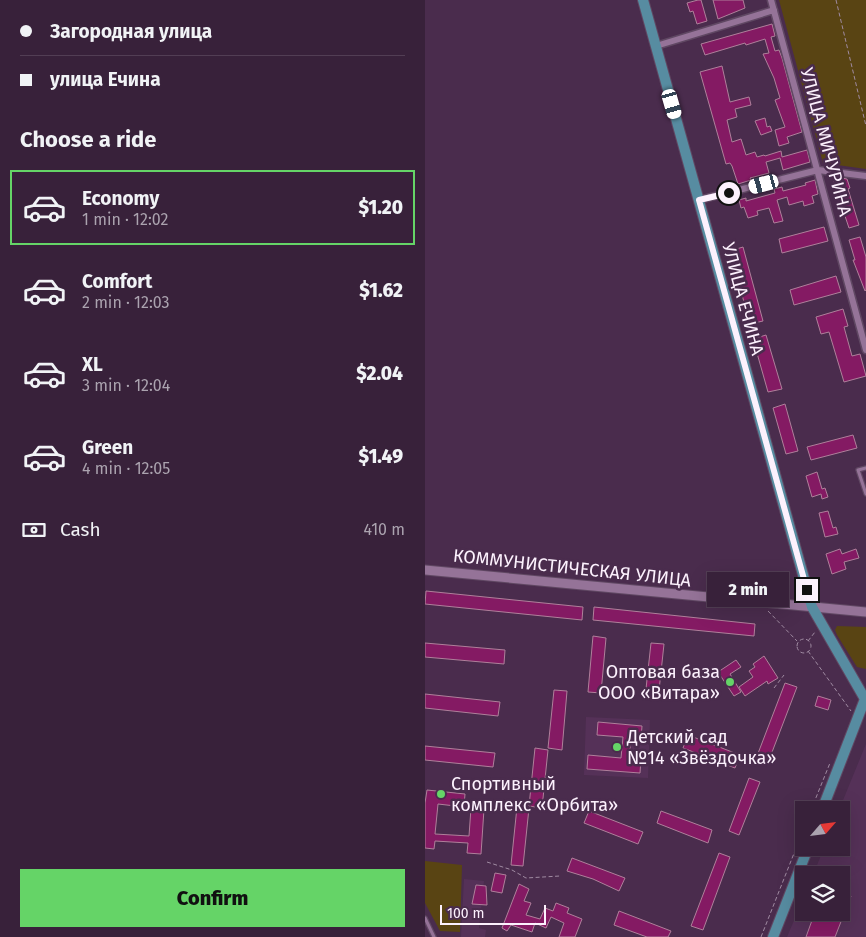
<!DOCTYPE html>
<meta charset="utf-8">
<style>
body{margin:0;font-family:"Fira Sans",sans-serif;background:#432e45;color:#f1f3f6;height:100vh;display:flex;flex-direction:column;font-size:19px;white-space:nowrap}
*{box-sizing:border-box;margin:0}
p{font-size:16px;color:#aba3af}
.icon{flex:none;width:28px;height:28px;fill:none;stroke:currentColor;stroke-width:2;stroke-linecap:round;stroke-linejoin:round}
.map{position:relative;flex:1;overflow:hidden}
.drawer{display:flex;flex-direction:column;background:#38213a;width:425px}
.drawer>*{flex:none}
.guide{display:grid;align-content:center;height:110px;padding:0 20px;background:#38213a}
.needle{width:32px;rotate:62deg}
.tools{position:absolute;left:370px;top:801px;display:grid;gap:10px}
.tools a{display:grid;place-items:center;width:55px;height:55px;border-radius:0px;background:#38213a;box-shadow:0 5px 20px #0002,0 0 0 1px #523e54;font-size:25px}
.scale{position:absolute;left:15px;bottom:12px;width:106px;box-sizing:border-box;padding-left:5px;border:2px solid #fcf1fd;border-top:0;font-size:14px;line-height:18px;white-space:nowrap;color:#fcf1fd;-webkit-text-stroke:4px #4a2c4d;paint-order:stroke}
.end{position:absolute;width:22px;height:22px;margin:-11px;border:6px solid #fcf1fd;background:#111;box-shadow:0 0 0 2px #111}
.from{border-radius:50%}
.bubble{position:absolute;height:35px;border-radius:0px;background:#38213a;box-shadow:0 5px 20px #0002,0 0 0 1px #523e54;font-size:16px;font-weight:800;line-height:35px;text-align:center}
.car{position:absolute;width:15px;height:30px;margin:-15px -8px;border-radius:6px;box-shadow:0 0 4px 1px #0007;background:linear-gradient(#fff 24%,#345 0 40%,#fff 0 76%,#345 0 86%,#fff 0)}
.guide b{display:flex;align-items:center;gap:18px;height:48px;font-size:19px}
.guide b+b{border-top:1px solid #523e54}
.guide i{width:12px;height:12px;background:#f1f3f6}
ul{padding:0;list-style:none}
li{display:flex;align-items:center;gap:15px;height:75px;margin:0 10px 8px;padding:0 10px;border:2px solid transparent;border-radius:0px}
li div{flex:1}
li b{display:block;font-size:19px}
li em{font-style:normal;font-weight:800}
li.on{border-color:#65d467}
li>.icon{width:45px;height:45px;stroke-width:1.5}
h2{padding:0 20px;font-size:22px;line-height:60px}
.pay{display:flex;align-items:center;gap:12px;height:55px;padding:0 20px;font-size:19px}
.pay p{margin-inline-start:auto}
.button{display:flex;gap:10px;margin-top:auto;padding:10px 20px}
.button a{flex:1;height:58px;border-radius:0px;background:#65d467;color:#111;font-size:20px;font-weight:800;line-height:58px;text-align:center}
main{display:flex;flex:1;min-height:0}
.map>svg:first-child{display:block}
</style>
<main>
<section class="drawer">
<div class="guide">
<b><i class="from"></i>Загородная улица</b>
<b><i></i>улица Ечина</b>
</div>
<h2>Choose a ride</h2>
<ul>
<li class="on"><svg class="icon" aria-label="car" viewBox="0 0 24 24"><path d="M5 17H2v-5l4-1 3-4h7l3 4 3 1v5h-3M9 17h6M6 11h13"/><circle cx="7" cy="17" r="2"/><circle cx="17" cy="17" r="2"/></svg><div><b>Economy</b><p>1 min · 12:02</p></div><em>$1.20</em></li>
<li><svg class="icon" aria-label="car" viewBox="0 0 24 24"><path d="M5 17H2v-5l4-1 3-4h7l3 4 3 1v5h-3M9 17h6M6 11h13"/><circle cx="7" cy="17" r="2"/><circle cx="17" cy="17" r="2"/></svg><div><b>Comfort</b><p>2 min · 12:03</p></div><em>$1.62</em></li>
<li><svg class="icon" aria-label="car" viewBox="0 0 24 24"><path d="M5 17H2v-5l4-1 3-4h7l3 4 3 1v5h-3M9 17h6M6 11h13"/><circle cx="7" cy="17" r="2"/><circle cx="17" cy="17" r="2"/></svg><div><b>XL</b><p>3 min · 12:04</p></div><em>$2.04</em></li>
<li><svg class="icon" aria-label="car" viewBox="0 0 24 24"><path d="M5 17H2v-5l4-1 3-4h7l3 4 3 1v5h-3M9 17h6M6 11h13"/><circle cx="7" cy="17" r="2"/><circle cx="17" cy="17" r="2"/></svg><div><b>Green</b><p>4 min · 12:05</p></div><em>$1.49</em></li>
</ul>
<div class="pay"><svg class="icon" aria-label="cash" viewBox="0 0 24 24"><path d="M3 7h18v10H3z"/><circle cx="12" cy="12" r="2"/></svg>Cash<p>410 m</p></div>
<div class="button"><a>Confirm</a></div>
</section>
<div class="map">
<svg width="441" height="937" viewBox="0 0 441 937">
<rect width="100%" height="100%" fill="#4a2c4d"/>
<!-- built -->
<path fill="#553158" d="M161,717L225,720L223,778L159,775Z
M441,744V937H362L379,897V912H416V875H388L399,848H416V810H414Z
M39,879L59,881L54,928L61,930L60,937H36Z"/>
<!-- green -->
<path fill="#594413" d="M354,0H441V169L398,163Z
M412,626L441,627V669L432,667L412,635L410,630Z
M0,861L37,865L35,932L15,931L0,903Z"/>
<!-- building -->
<path fill="#841a63" stroke="#af809b" d="M273,0H276L282,21L272,24L268,11L265,12L262,3Z
M288,0H318L320,8L293,19Z
M347,24L350,36L346,37L350,51L354,50L357,58L377,132L362,137L364,143L354,146L350,130L360,127L350,100L355,98L349,78L338,54L344,53L340,39L321,45L320,43L280,55L276,44Z
M297,66L305,102L324,97L326,105L310,109L312,117L302,120L307,142L316,139L321,155L330,152L332,157L339,155L340,156L356,151L357,157L382,150L385,162L358,170L355,158L341,162L344,173L325,178L326,180L313,184L307,166L305,163L301,164L275,72Z
M340,118L342,127L345,126L347,131L336,135L330,121Z
M417,178L422,179L425,188L423,189L434,225L424,228L419,213H417L409,181Z
M390,180L393,194L387,196L389,203L379,206L378,201L364,205L362,197L352,200L358,221L349,223L344,208L332,211L333,215L323,218L319,207L316,208L314,200L321,198V201L350,193L349,189L357,187L358,191L381,185L380,183Z
M399,227L403,241L357,253L354,239Z
M435,237L441,257V290L440,291L428,260H430L424,240Z
M318,247L338,321L325,324L305,251Z
M411,276L416,292L369,305L365,290Z
M418,309L423,326L419,327L427,356L435,354L441,376L419,382L404,332L396,334L391,317Z
M341,335L357,389L343,392L328,339Z
M360,404L373,451L361,454L348,408Z
M428,435L432,448L386,460L382,447Z
M392,472L397,489L400,488L403,497L397,499L396,494L387,497L381,476Z
M403,511L408,528L411,527L413,534L400,537L394,513Z
M415,549L417,554L431,549L434,558L419,562L421,569L407,574L401,554Z
M1,591L158,607L157,620L0,604Z
M169,607L330,624L329,636L168,620Z
M168,636L181,638L176,693L163,692Z
M0,643L80,650L79,664L0,657Z
M226,643L239,644L233,700L220,698Z
M339,656L353,678L343,684L342,681L320,696L314,687L328,677L324,671L330,667L328,664Z
M311,660L316,667L305,674L316,692L309,696L293,672Z
M360,683L372,687L344,760L332,756Z
M129,690L142,691L137,750L123,748Z
M0,694L75,702L73,716L0,708Z
M393,696L406,700L403,710L390,706Z
M173,722L217,726L216,739L206,738L204,759H216L215,773L162,769L163,755L196,758L198,737L172,735Z
M263,735L315,755L310,768L258,748Z
M0,746L70,753L68,767L0,760Z
M110,748L123,750L117,808L104,806Z
M324,778L335,782L314,835L304,831Z
M2,790L40,794L39,807L13,804L10,834L44,836L46,808L59,809L56,854L42,853L43,843L10,841L9,849L0,848V803Z
M92,807L104,808L98,866L86,865Z
M164,811L218,832L213,844L159,823Z
M236,811L287,830L283,843L232,823Z
M294,853L305,857L278,930L266,926Z
M147,858L200,878L194,891L168,879L142,871Z
M70,873L81,875L77,893L66,891Z
M94,884L104,889L99,901L106,903L101,915L115,919L120,908L128,911L131,903L144,908L142,913L157,919L150,937H134L139,923L126,917L121,928L110,923L107,932L86,925L82,931L77,928Z
M51,885L61,886L62,905L47,904Z
M416,892L426,896L410,937H381L390,912H416Z
M194,911L246,931L243,937H222L189,925Z"/>
<g fill="none" stroke-linecap="round" stroke-linejoin="round">
<defs>
<path id="lane" d="M441,468L433,470L441,494
M0,918L9,937"/>
<path id="street" d="M346,0L441,350
M231,46L349,10
M274,200L393,170L441,176"/>
<path id="secondary" d="M0,570L441,612"/>
<path id="primary" d="M218,0L387,607L440,699L397,810
M348,937L383,848"/>
</defs>
<!-- lane casing -->
<use href="#lane" stroke="#604863" stroke-width="5.5"/>
<!-- street casing -->
<use href="#street" stroke="#604863" stroke-width="9"/>
<!-- secondary casing -->
<use href="#secondary" stroke="#604863" stroke-width="11"/>
<!-- primary casing -->
<use href="#primary" stroke="#604863" stroke-width="12"/>
<!-- path -->
<path stroke="#a08ba2" stroke-width="1" stroke-dasharray="4 2.5" stroke-linecap="butt" d="M411,0L441,126
M343,611L372,641
M372 646a7 7 0 1 1 14 0a7 7 0 1 1-14 0Z
M383,641L390,632
M383,651L426,711
M349,688L359,675
M386,810L405,763
M62,862L87,870L101,878L135,876
M336,937L379,828"/>
<!-- lane -->
<use href="#lane" stroke="#957398" stroke-width="3"/>
<!-- street -->
<use href="#street" stroke="#957398" stroke-width="6"/>
<!-- secondary -->
<use href="#secondary" stroke="#957398" stroke-width="9"/>
<!-- primary -->
<use href="#primary" stroke="#578ca1" stroke-width="10"/>
</g>
<g fill="none" stroke-linecap="round" stroke-linejoin="round">
<!-- route -->
<path stroke="#fcf1fd" stroke-width="6" d="M304,193L274,200L382,590"/>
</g>
<!-- markers -->
<g fill="#65d467" stroke="#4a2c4d" stroke-width="2">
<circle cx="305" cy="682" r="5"/>
<circle cx="192" cy="747" r="5"/>
<circle cx="16" cy="794" r="5"/>
</g>
<g text-anchor="middle" stroke-width="5" stroke-linejoin="round" paint-order="stroke">
<!-- street labels -->
<g font-size="18" fill="#fcf1fd" stroke="#4a2c4d">
<text transform="translate(401 142) rotate(75)" y="6">УЛИЦА МИЧУРИНА</text>
<text transform="translate(318 299) rotate(75)" y="6">УЛИЦА ЕЧИНА</text>
<text transform="translate(147 568) rotate(6)" y="6">КОММУНИСТИЧЕСКАЯ УЛИЦА</text>
</g>
<!-- poi labels -->
<g font-size="18" fill="#fcf1fd" stroke="#4a2c4d" text-anchor="start">
<text x="295" y="678" text-anchor="end">Оптовая база<tspan x="295" dy="21">ООО «Витара»</tspan></text>
<text x="202" y="743">Детский сад<tspan x="202" dy="21">№14 «Звёздочка»</tspan></text>
<text x="26" y="790">Спортивный<tspan x="26" dy="21">комплекс «Орбита»</tspan></text>
</g>
</g>
</svg>
<div class="tools">
<a><svg class="needle" viewBox="-14 -14 28 28"><path d="M0-13l5 13h-10z" fill="#e53935"/><path d="M0 13l5-13h-10z" fill="#aba3af"/></svg></a>
<a><svg class="icon" aria-label="layers" viewBox="0 0 24 24"><path d="M12 4l9 5-9 5-9-5zM3 14l9 5 9-5"/></svg></a>
</div>
<div class="scale">100 m</div>
<i class="end from" style="left:304px;top:193px"></i>
<i class="end" style="left:382px;top:590px"></i>
<div class="bubble" style="left:282px;top:572px;width:82px">2 min</div>
<i class="car" style="left:247px;top:104px;rotate:164deg"></i>
<i class="car" style="left:339px;top:184px;rotate:255deg"></i>
</div>
</main>
